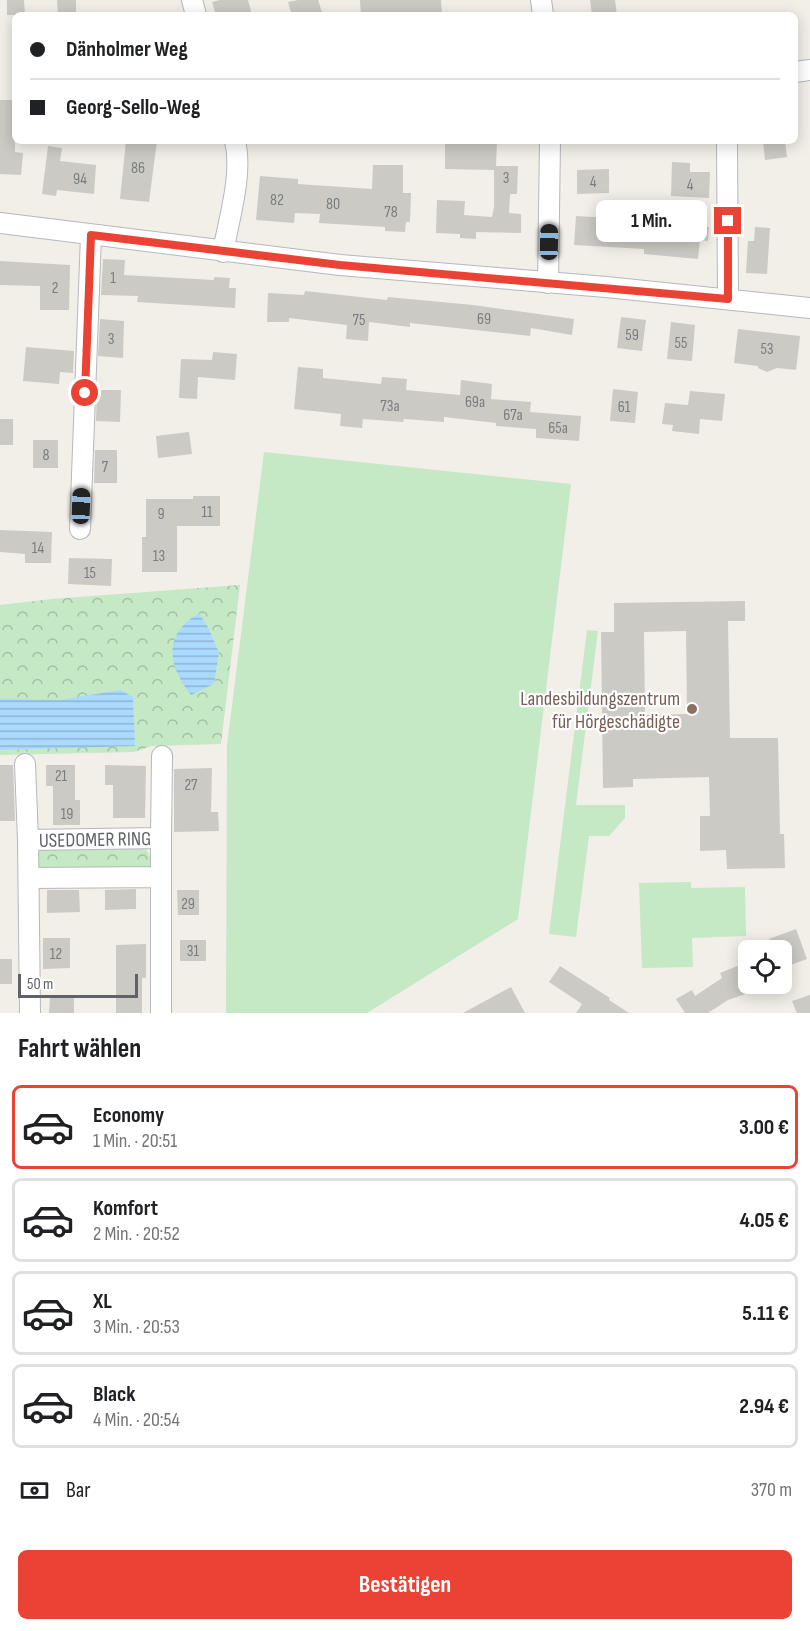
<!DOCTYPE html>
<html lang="de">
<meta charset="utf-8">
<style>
body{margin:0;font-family:"Sofia Sans Condensed",sans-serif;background:#f2f2f2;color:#202124;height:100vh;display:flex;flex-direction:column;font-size:22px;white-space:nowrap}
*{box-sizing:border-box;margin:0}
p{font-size:20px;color:#757577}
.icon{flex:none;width:33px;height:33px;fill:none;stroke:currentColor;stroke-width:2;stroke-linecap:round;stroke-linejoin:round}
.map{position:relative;height:1013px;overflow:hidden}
.panel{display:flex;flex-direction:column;background:#fff;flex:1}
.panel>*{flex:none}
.hud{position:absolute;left:12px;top:12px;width:786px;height:132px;border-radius:9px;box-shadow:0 3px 15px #0003;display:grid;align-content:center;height:132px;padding:0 18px;background:#fff}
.fabs{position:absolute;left:738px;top:940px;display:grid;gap:12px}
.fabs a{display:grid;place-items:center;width:54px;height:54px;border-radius:9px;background:#fff;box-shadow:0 3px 15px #0003;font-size:30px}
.scale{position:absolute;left:18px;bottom:15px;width:120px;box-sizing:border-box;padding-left:6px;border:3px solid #5f6368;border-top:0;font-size:16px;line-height:21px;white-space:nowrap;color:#5f6368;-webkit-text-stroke:4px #fff;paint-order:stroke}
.end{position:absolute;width:27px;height:27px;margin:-14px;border:8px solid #ea4335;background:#fff;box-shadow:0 0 0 3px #fff}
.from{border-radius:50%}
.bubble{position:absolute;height:42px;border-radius:9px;background:#fff;box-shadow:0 3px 15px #0003;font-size:20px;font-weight:700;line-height:42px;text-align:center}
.car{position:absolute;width:18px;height:36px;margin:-18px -9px;border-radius:8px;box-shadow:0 0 4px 2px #0007;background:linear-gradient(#222 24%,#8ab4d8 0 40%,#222 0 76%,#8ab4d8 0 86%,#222 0)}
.hud b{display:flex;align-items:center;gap:21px;height:57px;font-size:22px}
.hud b+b{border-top:2px solid #e0e0e0}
.hud i{width:15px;height:15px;background:#202124}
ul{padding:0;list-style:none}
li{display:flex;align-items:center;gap:18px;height:84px;margin:0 12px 9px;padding:0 6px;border:3px solid #e0e0e0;border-radius:9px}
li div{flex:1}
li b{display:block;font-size:22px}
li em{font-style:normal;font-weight:700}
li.current{border-color:#ea4335}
li>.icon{width:54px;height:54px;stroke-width:1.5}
h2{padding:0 18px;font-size:27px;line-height:72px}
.pay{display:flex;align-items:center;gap:15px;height:66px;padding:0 18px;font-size:22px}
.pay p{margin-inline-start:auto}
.action{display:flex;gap:12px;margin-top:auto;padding:12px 18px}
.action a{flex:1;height:69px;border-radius:9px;background:#ea4335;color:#fff;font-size:24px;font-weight:700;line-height:69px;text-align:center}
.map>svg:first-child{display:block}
</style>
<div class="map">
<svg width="810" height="1013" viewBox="0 0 810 1013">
<defs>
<pattern id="park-crowns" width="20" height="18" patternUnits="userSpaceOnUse" patternTransform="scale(1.5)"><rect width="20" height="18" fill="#c5e8c5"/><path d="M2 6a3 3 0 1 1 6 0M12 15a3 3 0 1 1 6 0" fill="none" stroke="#a3c0a4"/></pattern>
<pattern id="water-rules" width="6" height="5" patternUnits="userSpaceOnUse" patternTransform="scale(1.5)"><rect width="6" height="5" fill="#aadaff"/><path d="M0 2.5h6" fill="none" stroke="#8eb4d2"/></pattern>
</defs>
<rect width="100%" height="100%" fill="#f1efe8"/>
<!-- green -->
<path fill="#c5e8c5" d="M264,452L571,484L518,919L367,1013H226L227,745Z
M587,630L598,631L576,805H625V818L609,836H589L576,937L549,934Z
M691,882V888L745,887L746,936L692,938L693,967L642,968L639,883Z"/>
<!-- park -->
<path fill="url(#park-crowns)" d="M240,585L221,744L152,746L134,752L0,755V605L52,599Z
M38,847H145L152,860L151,871L36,873L35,853Z"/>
<!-- water -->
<path fill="url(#water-rules)" d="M199,613L209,629L219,653L214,684L191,695C168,665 162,635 199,613Z
M120,690L133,697L135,746L0,750V699L60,700Z"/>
<!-- building -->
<path fill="#cccac5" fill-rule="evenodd" d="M7,0H24L25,15H7Z
M57,0H76V15H58Z
M220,0H248L252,15H216L212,2Z
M298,0H318L323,15H292L288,2Z
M360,0H441L442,15H361Z
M590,0H615L617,15H592Z
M0,100H15V152L23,153L21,175L0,174Z
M126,141H157L149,202L120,199Z
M445,141H497L496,166H518L517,194H510L509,213L521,214V233L476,232V239L460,238V234L436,233L437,200L465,201L464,215L492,217L494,207V170L445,169Z
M763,141H785L787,157L765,160Z
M48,146L62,148L60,161L96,165L94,194L57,190L56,196L42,194Z
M672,162L690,163V172H710L709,198L671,196Z
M373,165H403V193H411L410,222H406L405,232L385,231V227L319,223L320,214L295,213L294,223L256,220L260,176L298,179V184L372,189Z
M609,169V193L577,194V170Z
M629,214L697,220L696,226L709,227L708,241L700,240L698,259L644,254V249L574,245L576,216L629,219Z
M755,227L770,228L767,274L746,273L748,241H754Z
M103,259L125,260L124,275L214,280V277L230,278L229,288H236L235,308L137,302L138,296L101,295Z
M0,261L70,265L69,310H40V286L0,285Z
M305,291L387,300L388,297L473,305L574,319L572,335L531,328L530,336L410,323V327L369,322L368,341L346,339L347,325L289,318V322H267L268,293L304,295Z
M621,317L646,320L642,351L617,348Z
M100,319L124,321L123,358L98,356Z
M671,322L695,325L692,361L667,359Z
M738,329L800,336L796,370L777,368L767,372L758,368V366L734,363Z
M26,347L74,351L73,373L60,372L59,384L23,381Z
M213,352L237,354L235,380L198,377L197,399L179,398L181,359L212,360Z
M298,367L323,369V378L381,384L382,377L407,379L406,390L460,395L461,380L492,384L491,399L531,402L530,412L581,416L579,441L536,438V429L496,426V423L444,417V422L404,419L403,422L363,419L362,428L340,426L341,414L294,409Z
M613,389L638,392L635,423L610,421Z
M97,390H121L120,422L96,421Z
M690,391L725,394L722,421L700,419L699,434L672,431L673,425L662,424L665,403L688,405Z
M0,419H13V445H0Z
M189,432L192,454L158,458L156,436Z
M33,440H58V468H33Z
M95,450H117V483H94Z
M193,496H220V526H177V572H142V537H146V499H193Z
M0,530L52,532L51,563H25V554L0,552Z
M69,558L112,559L111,586L68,584Z
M745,601V621H728L730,738H778L780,834H784L785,868L727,869L726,850L700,851V816H710L709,777L633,779V787L603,788L601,632H614V603ZM686,631L687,714L645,715L644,632Z
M0,765H13L15,821H0Z
M46,765H75V800H80V825H53V786H46Z
M105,765L146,766L145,818H113V785H105Z
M212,768L211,812H218L219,831L174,832V769Z
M136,889V909L105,910V890Z
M47,890H79L80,912L47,913Z
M177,890H199V915H178Z
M796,929L807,959L782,968V951H774L769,939Z
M43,938H70V968L43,969Z
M180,940H206V961H180Z
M146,944V978H142V1013H116V945Z
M0,959H12V984H0Z
M745,963L748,972V993L728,1000L708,1013H685L676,999L692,990L695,996L722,978L720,973Z
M560,966L610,998L609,1000L629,1013H576L582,1004L549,982Z
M511,987L525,1013H463Z
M810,995V1013H797L792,1001Z
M50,997H74V1013H49Z"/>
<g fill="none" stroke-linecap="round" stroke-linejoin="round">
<defs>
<path id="street" d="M192,0L196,15
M541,0L543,15
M795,72L810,70
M727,141L728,299
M0,223L340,265L606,287L810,308
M223,252C229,218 243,174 235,141
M548,283L550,141
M80,529L91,235
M25,764L28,840
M161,838L162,756
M29,878L160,877
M30,1013L28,840L161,838V1013"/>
</defs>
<!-- street casing -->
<use href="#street" stroke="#b5b8bc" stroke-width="22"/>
<!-- street -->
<use href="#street" stroke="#fff" stroke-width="20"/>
</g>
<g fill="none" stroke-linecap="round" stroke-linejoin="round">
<!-- route -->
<path stroke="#ea4335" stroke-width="8" d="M85,393L91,235L340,265L728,299V221"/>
</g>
<!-- markers -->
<circle fill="#8d6e63" stroke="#fff" stroke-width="2" cx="692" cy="709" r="6"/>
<g text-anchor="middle" stroke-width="4.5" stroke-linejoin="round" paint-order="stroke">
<!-- number labels -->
<g font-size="16" fill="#7a7d7f">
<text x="138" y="173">86</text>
<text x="506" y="183">3</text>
<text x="80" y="184">94</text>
<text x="593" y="187">4</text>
<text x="690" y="190">4</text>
<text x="277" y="205">82</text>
<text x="333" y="209">80</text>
<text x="391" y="217">78</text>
<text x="113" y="283">1</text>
<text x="55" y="293">2</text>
<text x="484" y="324">69</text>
<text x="359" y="325">75</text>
<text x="632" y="340">59</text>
<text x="111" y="344">3</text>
<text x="681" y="348">55</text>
<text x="767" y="354">53</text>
<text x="475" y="407">69a</text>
<text x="390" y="411">73a</text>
<text x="624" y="412">61</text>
<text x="513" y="420">67a</text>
<text x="558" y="433">65a</text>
<text x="46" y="460">8</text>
<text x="105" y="472">7</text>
<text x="207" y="517">11</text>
<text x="161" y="519">9</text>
<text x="38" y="553">14</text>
<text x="159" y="561">13</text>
<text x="90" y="578">15</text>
<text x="61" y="781">21</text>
<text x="191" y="790">27</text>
<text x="67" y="819">19</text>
<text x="188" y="909">29</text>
<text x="193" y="956">31</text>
<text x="56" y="959">12</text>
</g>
<!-- education labels -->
<g font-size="20" fill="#785e54" stroke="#fff" text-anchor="end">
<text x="680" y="705">Landesbildungszentrum<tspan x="680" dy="23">für Hörgeschädigte</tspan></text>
</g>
<!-- street labels -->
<g font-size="20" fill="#5f6368" stroke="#fff">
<text transform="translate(95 839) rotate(-1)" y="7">USEDOMER RING</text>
</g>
</g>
</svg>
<div class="fabs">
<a><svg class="icon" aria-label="locate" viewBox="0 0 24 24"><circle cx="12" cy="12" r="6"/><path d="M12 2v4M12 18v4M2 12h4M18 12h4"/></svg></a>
</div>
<div class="scale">50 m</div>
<i class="end from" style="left:85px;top:393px"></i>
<i class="end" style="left:728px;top:221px"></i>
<div class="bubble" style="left:596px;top:200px;width:111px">1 Min.</div>
<i class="car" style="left:549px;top:242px;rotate:1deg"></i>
<i class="car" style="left:81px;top:506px;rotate:2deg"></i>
<div class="hud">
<b><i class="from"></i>Dänholmer Weg</b>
<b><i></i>Georg-Sello-Weg</b>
</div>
</div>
<section class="panel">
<h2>Fahrt wählen</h2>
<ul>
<li class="current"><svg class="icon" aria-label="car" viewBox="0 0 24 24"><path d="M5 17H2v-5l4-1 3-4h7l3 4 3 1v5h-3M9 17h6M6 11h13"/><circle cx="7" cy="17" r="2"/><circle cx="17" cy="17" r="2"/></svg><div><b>Economy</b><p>1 Min. · 20:51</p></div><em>3.00 €</em></li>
<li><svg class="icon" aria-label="car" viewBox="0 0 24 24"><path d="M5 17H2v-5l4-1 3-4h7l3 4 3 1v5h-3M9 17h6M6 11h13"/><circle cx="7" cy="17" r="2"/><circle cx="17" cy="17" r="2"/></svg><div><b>Komfort</b><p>2 Min. · 20:52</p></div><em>4.05 €</em></li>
<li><svg class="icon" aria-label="car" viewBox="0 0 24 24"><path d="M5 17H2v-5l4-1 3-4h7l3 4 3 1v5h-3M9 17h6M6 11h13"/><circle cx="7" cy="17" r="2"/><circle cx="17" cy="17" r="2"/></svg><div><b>XL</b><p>3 Min. · 20:53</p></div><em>5.11 €</em></li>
<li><svg class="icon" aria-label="car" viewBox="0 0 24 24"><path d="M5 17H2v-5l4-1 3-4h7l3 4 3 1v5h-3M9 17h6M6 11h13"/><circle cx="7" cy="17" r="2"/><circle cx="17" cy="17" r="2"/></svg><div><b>Black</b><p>4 Min. · 20:54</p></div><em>2.94 €</em></li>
</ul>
<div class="pay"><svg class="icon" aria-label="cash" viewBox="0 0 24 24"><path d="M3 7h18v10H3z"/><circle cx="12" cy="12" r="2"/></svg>Bar<p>370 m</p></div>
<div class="action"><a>Bestätigen</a></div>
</section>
